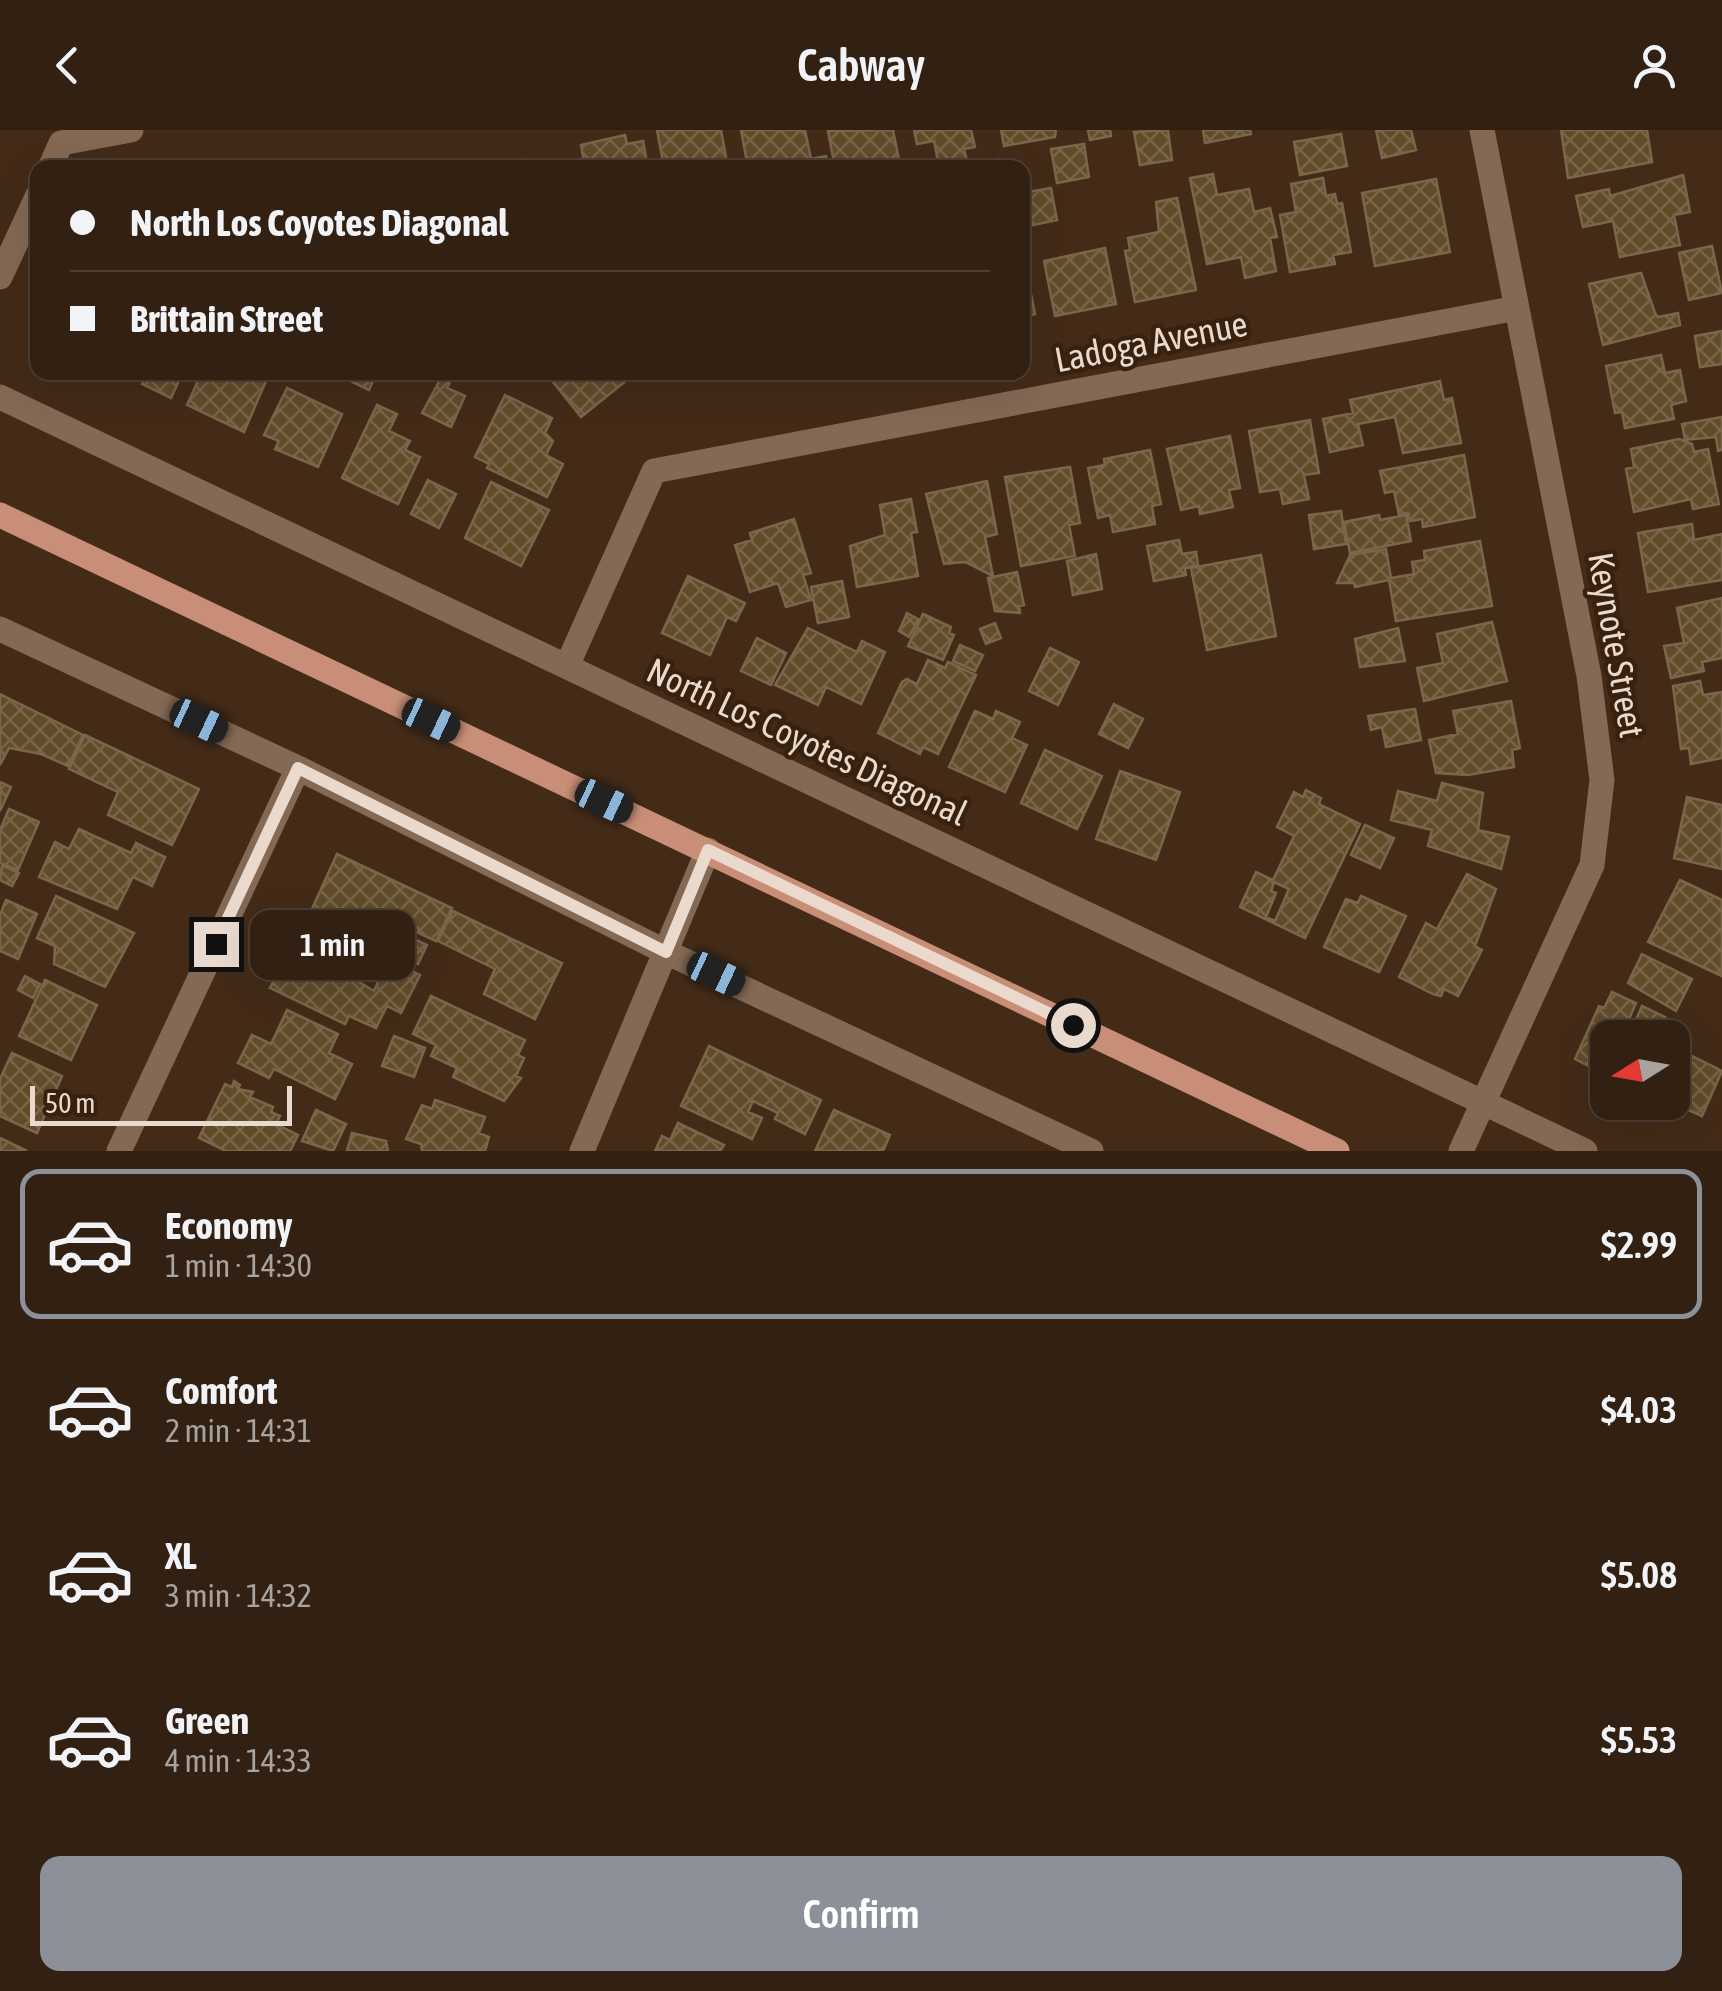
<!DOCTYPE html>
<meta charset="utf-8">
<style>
body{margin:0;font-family:"Asap Condensed",sans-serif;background:#3d2d20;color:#f1f3f6;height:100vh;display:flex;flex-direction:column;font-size:38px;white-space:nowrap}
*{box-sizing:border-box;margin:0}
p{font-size:32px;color:#a8a39f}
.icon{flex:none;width:55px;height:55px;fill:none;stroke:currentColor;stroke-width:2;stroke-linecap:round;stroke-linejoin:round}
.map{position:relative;height:1021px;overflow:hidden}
.side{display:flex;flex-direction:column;background:#322012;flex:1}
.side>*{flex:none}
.hud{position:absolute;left:30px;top:30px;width:1000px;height:220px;border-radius:20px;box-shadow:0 10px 40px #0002,0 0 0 2px #4d3e32;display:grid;align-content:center;height:220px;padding:0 40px;background:#322012}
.needle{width:65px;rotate:259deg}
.controls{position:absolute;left:1590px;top:890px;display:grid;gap:20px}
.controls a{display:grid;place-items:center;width:100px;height:100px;border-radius:20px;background:#322012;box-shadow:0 10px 40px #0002,0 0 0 2px #4d3e32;font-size:50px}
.scale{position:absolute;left:30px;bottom:25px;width:262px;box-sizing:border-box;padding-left:10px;border:5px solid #eadace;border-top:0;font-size:28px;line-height:35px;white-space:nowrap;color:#eadace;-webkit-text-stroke:8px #38210e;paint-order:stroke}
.end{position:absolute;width:45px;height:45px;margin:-22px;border:12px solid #eadace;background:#111;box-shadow:0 0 0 5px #111}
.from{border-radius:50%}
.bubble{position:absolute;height:70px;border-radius:20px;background:#322012;box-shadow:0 10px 40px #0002,0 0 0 2px #4d3e32;font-size:32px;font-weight:600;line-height:70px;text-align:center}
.car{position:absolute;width:30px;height:60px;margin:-30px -15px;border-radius:12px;box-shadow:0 0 8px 2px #0007;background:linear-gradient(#222 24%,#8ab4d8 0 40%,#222 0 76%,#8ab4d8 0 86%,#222 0)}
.hud b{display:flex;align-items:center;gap:35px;height:95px;font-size:38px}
.hud b+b{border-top:2px solid #4d3e32}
.hud i{width:25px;height:25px;background:#f1f3f6}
ul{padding:18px 0 0;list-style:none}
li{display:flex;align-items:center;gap:30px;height:150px;margin:0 20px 15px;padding:0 20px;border:5px solid transparent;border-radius:20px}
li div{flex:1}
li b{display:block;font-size:38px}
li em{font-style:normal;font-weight:600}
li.current{border-color:#8c9099}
li>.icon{width:90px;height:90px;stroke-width:1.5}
.cta{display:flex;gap:20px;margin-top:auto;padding:20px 40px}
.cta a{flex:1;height:115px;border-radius:20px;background:#8c9099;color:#fff;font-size:40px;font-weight:600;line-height:115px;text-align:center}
header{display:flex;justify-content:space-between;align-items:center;height:130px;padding:0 40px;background:#322012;font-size:45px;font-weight:600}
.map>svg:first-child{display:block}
</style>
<header><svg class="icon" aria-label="back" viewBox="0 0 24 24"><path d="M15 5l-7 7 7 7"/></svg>Cabway<svg class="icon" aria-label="person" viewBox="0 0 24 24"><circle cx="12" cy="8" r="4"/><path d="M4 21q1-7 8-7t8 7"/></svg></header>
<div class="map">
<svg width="1722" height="1021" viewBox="0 0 1722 1021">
<defs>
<pattern id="building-cross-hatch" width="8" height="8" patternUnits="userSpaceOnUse" patternTransform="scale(2.5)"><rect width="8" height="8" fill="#614c2a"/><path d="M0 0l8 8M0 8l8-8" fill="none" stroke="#786548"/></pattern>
</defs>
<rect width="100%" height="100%" fill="#432b18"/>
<!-- building -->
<path fill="url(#building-cross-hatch)" stroke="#78674b" stroke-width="2.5" fill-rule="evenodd" d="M657,0H721L728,38H664Z
M741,0H805L811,29L826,26L828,38H813L811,30L782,38H748Z
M893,0L900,35L835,38L828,1Z
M914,0H971L975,17L964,19L967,31L939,37L934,11L917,14Z
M1001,0H1056L1055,7L1004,16Z
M1088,0H1110L1111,6L1090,10Z
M1168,0L1172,30L1140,35L1134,2Z
M1203,0H1250L1251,4L1205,13Z
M1376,0H1411L1416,20L1382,28Z
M1561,0H1647L1652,32L1568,48Z
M1341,4L1347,36L1300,45L1294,12Z
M625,5L627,14L643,11L648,38H585L581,15Z
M1084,14L1089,47L1057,53L1051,19Z
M521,29L523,38H490L489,36Z
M999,29L1001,38H957V37Z
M1213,44L1217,65L1249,59L1254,82L1270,78L1277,107L1270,108L1276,141L1245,148L1241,127L1207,134L1190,48Z
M1683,45L1690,82L1674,85L1680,115L1620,127L1613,91L1583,97L1576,66L1609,59L1610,66Z
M1323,48L1326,66L1335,64L1337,74L1342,73L1351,122L1333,125L1335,134L1290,142L1280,85L1296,82L1291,54Z
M1436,49L1450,122L1375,136L1362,63Z
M1051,58L1057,90L1024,97L1022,63Z
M1177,68L1196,160L1135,172L1125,121L1130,120L1128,108L1159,102L1156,72Z
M1712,116L1722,163L1689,170L1679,123Z
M1105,118L1116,174L1055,186L1044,131Z
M1022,120L1035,184L1022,187Z
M1641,143L1655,183L1658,187L1678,183L1680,195L1603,215L1589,154Z
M1722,201V234L1700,237L1695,206Z
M1661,225L1665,243L1680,240L1686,271L1671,275L1674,289L1625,298L1622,282L1615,283L1606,236Z
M148,242H183L171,268L142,254Z
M202,242H270L244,302L187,275Z
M344,242H377L369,260L342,247Z
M545,242H621L627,250L581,287Z
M442,246L451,250L447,258L465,266L451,297L422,283Z
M1440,251L1444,270L1452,268L1461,313L1403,323L1395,287L1358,294L1363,315L1330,322L1323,289L1353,283L1350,270Z
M287,258L342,284L318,337L275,319L279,311L264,305Z
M505,265L552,288L545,303L553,311L546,325L563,334L547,367L487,338L489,334L475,327Z
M377,275L397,284L389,301L410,311L405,320L420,327L398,374L342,348Z
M1722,287V320L1718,321L1716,307L1685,310L1682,294Z
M1310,290L1319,343L1304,345L1309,369L1283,374L1280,359L1260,362L1249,301Z
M1230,306L1240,358L1229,360L1233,377L1200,384L1199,376L1181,380L1167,319Z
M1679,309L1692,314L1694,322L1708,319L1719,374L1693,379L1691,369L1634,382L1626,339L1634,337L1631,319Z
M1150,320L1161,374L1152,376L1155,394L1113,402L1110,385L1098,388L1088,338L1105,335L1104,329Z
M1464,325L1475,387L1423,397L1422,389L1410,391L1408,383L1399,385L1394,361L1385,363L1380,341Z
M1070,337L1080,393L1069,395L1075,426L1021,436L1005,347Z
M428,350L456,364L439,398L411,384Z
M987,351L997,404L985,407L993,446L965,432L944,434L926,364Z
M491,352L549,380L521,436L465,408Z
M911,369L917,402L911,403L918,446L857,457L850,416L885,405L880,375Z
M1341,381L1346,414L1314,419L1309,385Z
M1379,385L1380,390L1406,385L1411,411L1350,423L1344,392Z
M794,389L811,443L803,445L811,470L786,477L778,453L750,462L735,415L752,410L750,403Z
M1692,394L1694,410L1722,404V450L1648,462L1638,403Z
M1179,410L1182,424L1196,422L1198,435L1185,438L1186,445L1154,451L1147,416Z
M1480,411L1492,476L1396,491L1389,450L1355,457L1354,453H1337L1350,425L1386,419L1391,448L1414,444L1412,432L1425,430L1424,421Z
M1096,424L1102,459L1073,465L1067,431Z
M1261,425L1276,506L1207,520L1191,438Z
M1017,442L1024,475L1019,476L1020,483L995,481L988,448Z
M688,446L745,473L736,491L727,487L710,525L662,503Z
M842,451L849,487L818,493L811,457Z
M1722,468V528L1702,532L1704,541L1671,548L1664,516L1684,513L1677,478Z
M907,483L918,489L909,507L899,501Z
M923,484L951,497L949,503L954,505L943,530L908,516Z
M1492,492L1507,551L1424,571L1417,538L1443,533L1437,504Z
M995,493L1001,508L986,514L980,499Z
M808,498L857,522L862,511L885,522L861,574L826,557L818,575L775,555Z
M1398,498L1405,531L1360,537L1355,509Z
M757,508L786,523L771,555L741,541Z
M960,515L983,525L975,541L953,531Z
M1050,518L1079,532L1058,575L1029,561Z
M928,530L945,538L948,532L976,545L938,624L923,617L920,624L878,603L902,552L907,549L917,554Z
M1700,551L1703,565L1722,562V628L1691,634L1689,618L1681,619L1673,556Z
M0,564L83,605L68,636L41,624L9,618L0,635Z
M1511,571L1520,618L1512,620L1514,637L1468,645L1436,643L1429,610L1458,604L1453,581Z
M1114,574L1143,589L1128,618L1099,604Z
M1415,579L1421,610L1386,617L1382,597L1371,600L1368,586Z
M975,581L993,589L996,581L1020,592L1012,608L1027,615L1005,662L949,637Z
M85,605L199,659L172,715L108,685L118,662L69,639Z
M1045,620L1102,646L1077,699L1021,673Z
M1120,641L1180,662L1156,730L1096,709Z
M0,652L11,657L0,681Z
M1442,653L1483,663L1478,700L1509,707L1501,739L1428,716L1432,700L1391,690L1398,661L1437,671Z
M1306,660L1321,668L1319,674L1360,694L1305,808L1240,777L1256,742L1273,750L1294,706L1277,697L1294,662L1303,667ZM1274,752L1289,759L1275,791L1266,787L1276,763L1271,761Z
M1687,667L1722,675V739L1674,728Z
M9,679L39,692L18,740L0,733V700Z
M1365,695L1394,708L1380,738L1351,725Z
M79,699L131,723L136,713L165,727L152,756L133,747L117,779L39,747L55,712L69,719Z
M337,724L452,778L436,811L408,798L405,804L376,786L366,808L310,783Z
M2,735L19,743L12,756L0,750Z
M1467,744L1496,759L1475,816L1482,820L1458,866L1444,859L1441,866L1433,864L1399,847L1426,793L1437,799Z
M1680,750L1722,770V846L1648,812Z
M56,766L134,803L105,857L54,834L55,816L37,808Z
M1361,766L1406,786L1379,842L1324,817L1346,769L1358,773Z
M6,770L37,784L18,829L0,821V785Z
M453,781L562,833L535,889L484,864L495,839L438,811Z
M299,803L349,826L341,841L374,861L388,829L420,845L401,883L387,876L376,898L349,886L345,894L270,858Z
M408,806L427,815L418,834L398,825Z
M1642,824L1692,849L1676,881L1628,853Z
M349,830L369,840L364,850L344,840Z
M25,846L40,854L33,868L18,860Z
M45,850L97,875L71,930L19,906Z
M1612,862L1636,873L1629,889L1635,892L1642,876L1665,887L1654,908H1608V946L1575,929L1599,876L1604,878Z
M431,866L525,910L518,925L524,928L516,946L521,948L504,971L453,947L457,938L431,926L436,915L413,904Z
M287,880L338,904L329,923L352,934L335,969L274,939L269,948L238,933L252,905L271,914Z
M394,906L425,918L414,947L382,936Z
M709,916L821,970L805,1004L775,989L778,983L753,971L748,982L762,988L752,1009L681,976Z
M1672,916L1722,941L1702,986L1686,979L1683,986L1654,972H1672Z
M12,923L62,946L37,1003L0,986V949Z
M234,951L240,955L238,959L253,962L250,967L273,977L271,982L280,986L276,994L298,1005L290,1021H226L199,1008L225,954L232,957Z
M435,970L485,987L479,1003L489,1007L485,1021H422L421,1014L406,1009L422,975L432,979Z
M316,980L346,994L333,1021L302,1011Z
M834,980L890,1005L883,1021H815Z
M678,993L724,1015L720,1021H655L662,1006L670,1010Z
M352,1003L386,1011L388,1021H347Z
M0,1008L27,1021H0Z"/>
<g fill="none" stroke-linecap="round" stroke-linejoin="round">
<!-- minor -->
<path stroke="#846954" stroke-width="25" d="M50,38L61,13L131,0
M0,147L38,65
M0,267L1585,1021
M0,499L298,638L666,822L1091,1021
M567,536L654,341L1517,178
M119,1021L298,638
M582,1021L708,720
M1461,1021L1592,735L1602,650L1589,546L1482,0"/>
<!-- major -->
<path stroke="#c88e77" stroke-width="25" d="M0,385L1337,1021"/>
</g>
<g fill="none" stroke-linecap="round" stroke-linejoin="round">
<!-- route -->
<path stroke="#eadace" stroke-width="12" d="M216,814L298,638L666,822L708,720L1073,895"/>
</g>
<g text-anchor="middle" stroke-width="9" stroke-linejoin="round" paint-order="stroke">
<!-- street labels -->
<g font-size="35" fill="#eadace" stroke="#38210e">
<text transform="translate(1151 212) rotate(-11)" y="12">Ladoga Avenue</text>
<text transform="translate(1616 515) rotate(80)" y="12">Keynote Street</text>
<text transform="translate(807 612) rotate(25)" y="12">North Los Coyotes Diagonal</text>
</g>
</g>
</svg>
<div class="controls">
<a><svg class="needle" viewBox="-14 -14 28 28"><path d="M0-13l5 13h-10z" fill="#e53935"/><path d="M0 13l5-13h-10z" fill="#a8a39f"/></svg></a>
</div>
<div class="scale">50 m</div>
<i class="end from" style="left:1073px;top:895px"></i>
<i class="end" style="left:216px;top:814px"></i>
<div class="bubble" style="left:250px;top:780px;width:165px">1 min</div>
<i class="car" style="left:431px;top:590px;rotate:115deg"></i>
<i class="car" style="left:199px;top:591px;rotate:115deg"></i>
<i class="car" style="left:604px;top:671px;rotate:115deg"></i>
<i class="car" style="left:716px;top:844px;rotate:115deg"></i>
<div class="hud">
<b><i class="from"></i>North Los Coyotes Diagonal</b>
<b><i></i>Brittain Street</b>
</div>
</div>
<section class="side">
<ul>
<li class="current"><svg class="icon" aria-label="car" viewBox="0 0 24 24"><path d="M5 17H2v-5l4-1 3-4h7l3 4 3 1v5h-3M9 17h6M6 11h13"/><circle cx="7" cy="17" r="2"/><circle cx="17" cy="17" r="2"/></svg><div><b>Economy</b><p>1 min · 14:30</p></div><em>$2.99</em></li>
<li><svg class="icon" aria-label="car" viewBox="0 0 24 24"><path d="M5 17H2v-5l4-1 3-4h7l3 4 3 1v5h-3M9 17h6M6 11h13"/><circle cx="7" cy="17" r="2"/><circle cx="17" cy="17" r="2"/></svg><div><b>Comfort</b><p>2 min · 14:31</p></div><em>$4.03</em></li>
<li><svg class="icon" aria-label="car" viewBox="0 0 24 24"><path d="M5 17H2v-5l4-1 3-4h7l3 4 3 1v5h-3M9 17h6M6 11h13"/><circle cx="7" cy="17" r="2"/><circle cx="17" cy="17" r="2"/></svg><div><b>XL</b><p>3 min · 14:32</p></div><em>$5.08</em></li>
<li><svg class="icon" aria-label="car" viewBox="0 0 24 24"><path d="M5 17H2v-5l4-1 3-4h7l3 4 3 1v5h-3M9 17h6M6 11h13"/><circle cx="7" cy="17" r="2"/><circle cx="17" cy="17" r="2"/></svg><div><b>Green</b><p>4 min · 14:33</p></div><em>$5.53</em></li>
</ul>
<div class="cta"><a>Confirm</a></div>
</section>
